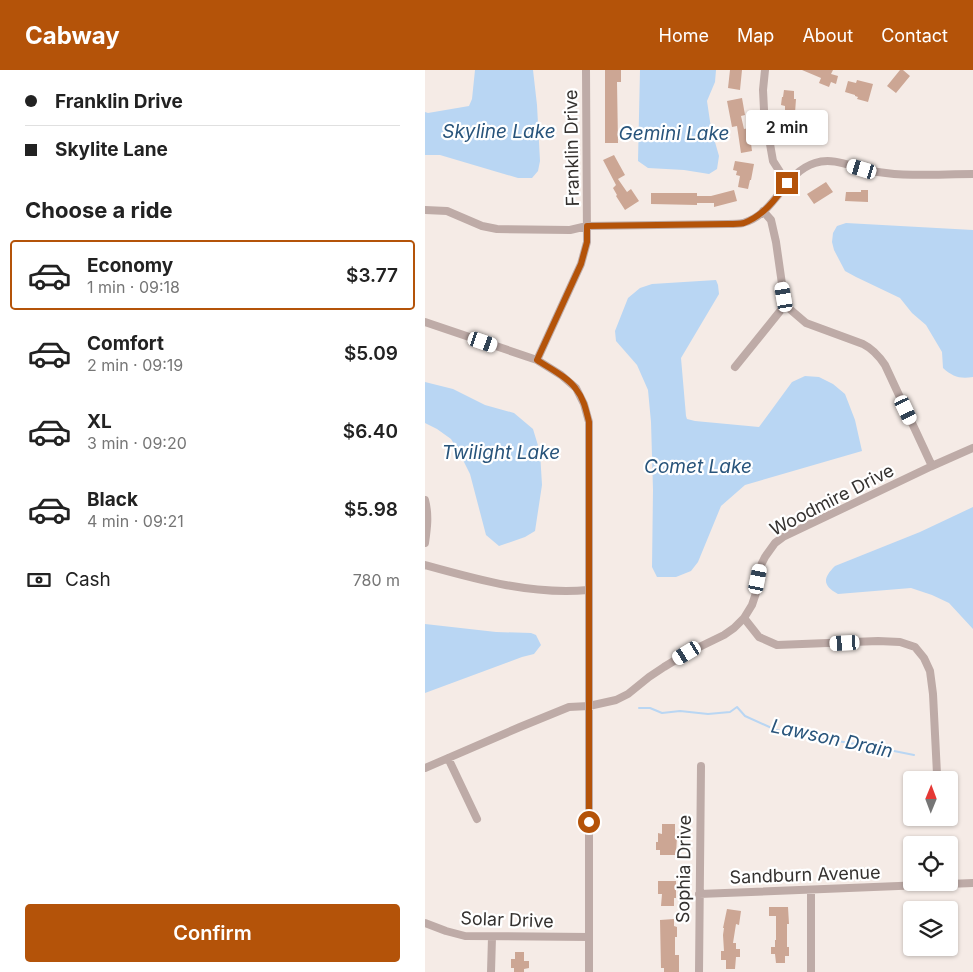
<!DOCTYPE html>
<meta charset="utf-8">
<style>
body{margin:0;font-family:Inter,sans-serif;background:#f2f2f2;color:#222;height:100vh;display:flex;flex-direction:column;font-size:19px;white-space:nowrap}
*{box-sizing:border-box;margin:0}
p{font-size:16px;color:#767676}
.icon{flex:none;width:28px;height:28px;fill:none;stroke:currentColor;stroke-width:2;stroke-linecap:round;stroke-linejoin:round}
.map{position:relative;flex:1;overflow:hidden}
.sheet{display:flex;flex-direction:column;background:#fff;width:425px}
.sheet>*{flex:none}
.top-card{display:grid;align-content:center;height:110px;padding:0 25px;background:#fff}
.needle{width:32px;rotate:1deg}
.fabs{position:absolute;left:478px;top:701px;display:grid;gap:10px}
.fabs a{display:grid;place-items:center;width:55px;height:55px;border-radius:5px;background:#fff;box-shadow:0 1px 4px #0004;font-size:25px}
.end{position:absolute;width:22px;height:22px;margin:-11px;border:6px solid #b45309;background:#fff;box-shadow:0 0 0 2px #fff}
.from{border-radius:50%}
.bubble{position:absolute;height:35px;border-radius:5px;background:#fff;box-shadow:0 1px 4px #0004;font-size:16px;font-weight:600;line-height:35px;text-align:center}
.car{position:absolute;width:15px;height:30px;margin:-15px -8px;border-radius:6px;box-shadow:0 0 4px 1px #0007;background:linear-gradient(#fff 24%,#345 0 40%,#fff 0 76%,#345 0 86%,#fff 0)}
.top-card b{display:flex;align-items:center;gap:18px;height:48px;font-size:19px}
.top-card b+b{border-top:1px solid #e0e0e0}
.top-card i{width:12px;height:12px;background:#222}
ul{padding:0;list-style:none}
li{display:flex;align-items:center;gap:15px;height:70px;margin:0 10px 8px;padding:0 15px;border:2px solid transparent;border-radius:5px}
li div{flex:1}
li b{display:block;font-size:19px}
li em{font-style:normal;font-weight:600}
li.selected{border-color:#b45309}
li>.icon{width:45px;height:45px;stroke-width:1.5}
h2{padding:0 25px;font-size:22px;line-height:60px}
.pay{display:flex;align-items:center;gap:12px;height:55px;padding:0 25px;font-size:19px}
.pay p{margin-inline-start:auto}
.action{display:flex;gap:10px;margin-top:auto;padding:10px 25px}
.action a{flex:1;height:58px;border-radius:5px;background:#b45309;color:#fff;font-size:20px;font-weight:600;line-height:58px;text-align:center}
header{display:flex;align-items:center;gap:30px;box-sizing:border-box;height:70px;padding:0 25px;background:#b45309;color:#fff}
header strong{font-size:24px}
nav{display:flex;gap:28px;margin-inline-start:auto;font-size:18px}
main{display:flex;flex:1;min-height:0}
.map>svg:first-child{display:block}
</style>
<header>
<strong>Cabway</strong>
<nav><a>Home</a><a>Map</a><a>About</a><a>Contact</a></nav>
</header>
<main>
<section class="sheet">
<div class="top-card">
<b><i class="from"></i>Franklin Drive</b>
<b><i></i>Skylite Lane</b>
</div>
<h2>Choose a ride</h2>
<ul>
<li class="selected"><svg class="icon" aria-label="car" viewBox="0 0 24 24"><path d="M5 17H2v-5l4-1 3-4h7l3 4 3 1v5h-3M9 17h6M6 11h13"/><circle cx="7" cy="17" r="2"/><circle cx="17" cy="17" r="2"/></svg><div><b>Economy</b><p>1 min · 09:18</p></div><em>$3.77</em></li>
<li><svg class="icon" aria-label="car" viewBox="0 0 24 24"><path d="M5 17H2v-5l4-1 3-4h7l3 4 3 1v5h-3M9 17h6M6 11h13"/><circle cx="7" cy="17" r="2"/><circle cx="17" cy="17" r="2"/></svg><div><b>Comfort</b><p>2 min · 09:19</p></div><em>$5.09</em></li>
<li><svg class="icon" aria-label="car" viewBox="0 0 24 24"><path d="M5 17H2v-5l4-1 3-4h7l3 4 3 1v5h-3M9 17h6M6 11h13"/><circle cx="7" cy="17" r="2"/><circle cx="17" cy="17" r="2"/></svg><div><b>XL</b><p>3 min · 09:20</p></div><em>$6.40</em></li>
<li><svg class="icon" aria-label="car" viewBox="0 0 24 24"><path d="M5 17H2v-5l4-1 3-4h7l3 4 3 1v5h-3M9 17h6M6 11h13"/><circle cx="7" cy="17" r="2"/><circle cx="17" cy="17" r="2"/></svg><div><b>Black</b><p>4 min · 09:21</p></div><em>$5.98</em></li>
</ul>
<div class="pay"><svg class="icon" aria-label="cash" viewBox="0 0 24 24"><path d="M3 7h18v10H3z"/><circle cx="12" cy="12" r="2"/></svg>Cash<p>780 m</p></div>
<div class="action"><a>Confirm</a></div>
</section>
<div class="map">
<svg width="548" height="902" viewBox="0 0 548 902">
<rect width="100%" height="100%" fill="#f5ebe6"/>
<!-- water -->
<path fill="#b9d6f3" d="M50,0H108L112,35L115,91L113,101L107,108H93L15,85H0V42L3,43L44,36L47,29Z
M215,0H291L290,12L282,31L286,58L294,86L292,99L284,104L259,100L223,98L213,91Z
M421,153L548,160V307C535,309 528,307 518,298L517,282L501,255L487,243L475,228L431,207L420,201L409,180L407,172L408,163L412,156Z
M291,210L293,215L294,224L256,288L261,346L262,349L270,351L334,357L367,312L380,306L394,307L408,314L420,324L430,350L437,381L320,415L296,436L273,492L266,501L251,507H232L227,497L228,420L226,352L223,320L212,295L191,271L190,261L203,228L215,218L227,214Z
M0,312L28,319L60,335L89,343L108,359L115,382L117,415L110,461L100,467L74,476L61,465L45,404L35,384L26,369L12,359L0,353Z
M548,437V559L524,533L507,525L486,518L413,524C397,515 398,508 410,496L495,462Z
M0,554L71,562L106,563L111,565L116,575L109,584L97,587L0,623Z"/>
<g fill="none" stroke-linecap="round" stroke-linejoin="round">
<!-- stream -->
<path stroke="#b9d6f3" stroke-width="2" d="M214,638H225L237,643L255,641L283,644L305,642L312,637L320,646L351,660L393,668L444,676L489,685"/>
</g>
<!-- building -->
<path fill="#cca694" d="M180,0H196V12H192L193,73H180Z
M305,0H317L315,20L303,18Z
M377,0H408L406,4L413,6L411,14L406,12L404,17L394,13L396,8Z
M475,0H478L485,6L471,23L462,16Z
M432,10L448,14L443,32L432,29L433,27L430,26V25L420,22L423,11L431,13Z
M359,20L369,21V29H371L370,43H360V36L356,35L357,27H358Z
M317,28L320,45L316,46L319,59L324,58L327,81L316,83L312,56L307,57L302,31Z
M189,85L200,105L193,109L202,122L206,119L214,131L200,140L191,126L192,125L188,118L191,115L178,90Z
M310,91L329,94L326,110H325L323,119L313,117L315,106L311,105L312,101L308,100Z
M401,112L408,122L389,134L382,124Z
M309,120L312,131L289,137V133H272V135L226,134V123H272V126H286Z
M436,120H443V132L420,131L421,122H436Z
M237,754H250V766H252L251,785H235V780H231V772H233V763L237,764Z
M233,811H251V828H249V836H236L237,824H233Z
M344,837H363L364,854H362V877H364V886H360V893H351L350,884H346V877H350V870H351V846H344Z
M302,839L316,841L314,855L311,854L308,873H311V879H315V887H311L310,899H301V890H296V881H299L298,865L299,858H298Z
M249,849V856L252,857V867H250V885H254V902H239V898H236L235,850Z
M90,882H99V891H104V898L99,899V902H89V898H86V889H90Z"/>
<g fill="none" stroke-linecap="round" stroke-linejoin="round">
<!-- street -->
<path stroke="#beaba7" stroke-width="8" d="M340,0L338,20L339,40L348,91L362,113
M0,140L22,141L57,156L72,159L145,160L162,156L303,154C308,154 313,154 318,153C351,144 358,103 390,93C411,86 432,100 453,102C484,107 516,104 548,104
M338,141L346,150L351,172L360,235L381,253L438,274C448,279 454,286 460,295L507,396
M0,252L112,290L136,305L151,318L159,334L164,352V902
M112,290L156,194L162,172L161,0
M310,297L360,235
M0,430C4,445 2,459 0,473
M0,495C54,510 107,525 163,520
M319,548L334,567L352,575L453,571L475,572L490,577L499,588L505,601L508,624L512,704
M23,688L52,749
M0,698L95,657L144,637L164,636L191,630L203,624L224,607L239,597L262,583L299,565L309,558L319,548L327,535L331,523L336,495L340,487L350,473L358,467L507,396L548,378
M386,820V902
M274,824L548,813
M0,853L21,861L40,866L164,867
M66,902L67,867
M274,902L276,696"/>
</g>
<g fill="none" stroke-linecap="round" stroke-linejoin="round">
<!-- route -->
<path stroke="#b45309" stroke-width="6" d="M164,752V352C161,340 159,329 151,319C143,307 124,298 112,290L156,194L162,172V156L303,154C308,154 314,154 319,153C338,146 351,129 362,113"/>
</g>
<g text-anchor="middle" stroke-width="4.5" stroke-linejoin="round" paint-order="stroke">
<!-- street labels -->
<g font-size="18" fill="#34312f" stroke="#fff">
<text transform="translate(147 78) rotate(-91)" y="6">Franklin Drive</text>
<text transform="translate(407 430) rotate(-27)" y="6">Woodmire Drive</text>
<text transform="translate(259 799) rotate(-89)" y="6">Sophia Drive</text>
<text transform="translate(380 805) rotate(-2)" y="6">Sandburn Avenue</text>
<text transform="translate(82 850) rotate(2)" y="6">Solar Drive</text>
</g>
<!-- water labels -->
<g font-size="19" font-style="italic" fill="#28547b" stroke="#fff">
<text x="74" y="68">Skyline Lake</text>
<text x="249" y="70">Gemini Lake</text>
<text x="76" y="389">Twilight Lake</text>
<text x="273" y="403">Comet Lake</text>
<text transform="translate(407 668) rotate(12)" y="7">Lawson Drain</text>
</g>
</g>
</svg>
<div class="fabs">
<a><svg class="needle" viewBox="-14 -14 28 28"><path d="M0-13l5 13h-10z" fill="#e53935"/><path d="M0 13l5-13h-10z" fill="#767676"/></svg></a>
<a><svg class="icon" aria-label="locate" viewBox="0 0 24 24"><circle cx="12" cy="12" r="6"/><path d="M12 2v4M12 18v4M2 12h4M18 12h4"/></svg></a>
<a><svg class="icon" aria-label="layers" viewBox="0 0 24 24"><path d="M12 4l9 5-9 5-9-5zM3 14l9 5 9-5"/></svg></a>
</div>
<i class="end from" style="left:164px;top:752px"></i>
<i class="end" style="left:362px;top:113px"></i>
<div class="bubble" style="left:321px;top:40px;width:82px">2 min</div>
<i class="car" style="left:437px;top:99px;rotate:287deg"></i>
<i class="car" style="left:359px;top:227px;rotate:350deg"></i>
<i class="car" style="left:58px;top:272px;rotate:109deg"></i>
<i class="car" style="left:481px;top:340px;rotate:155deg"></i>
<i class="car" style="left:333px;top:509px;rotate:11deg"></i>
<i class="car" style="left:420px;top:573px;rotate:267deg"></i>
<i class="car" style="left:262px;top:583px;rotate:239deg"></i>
</div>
</main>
